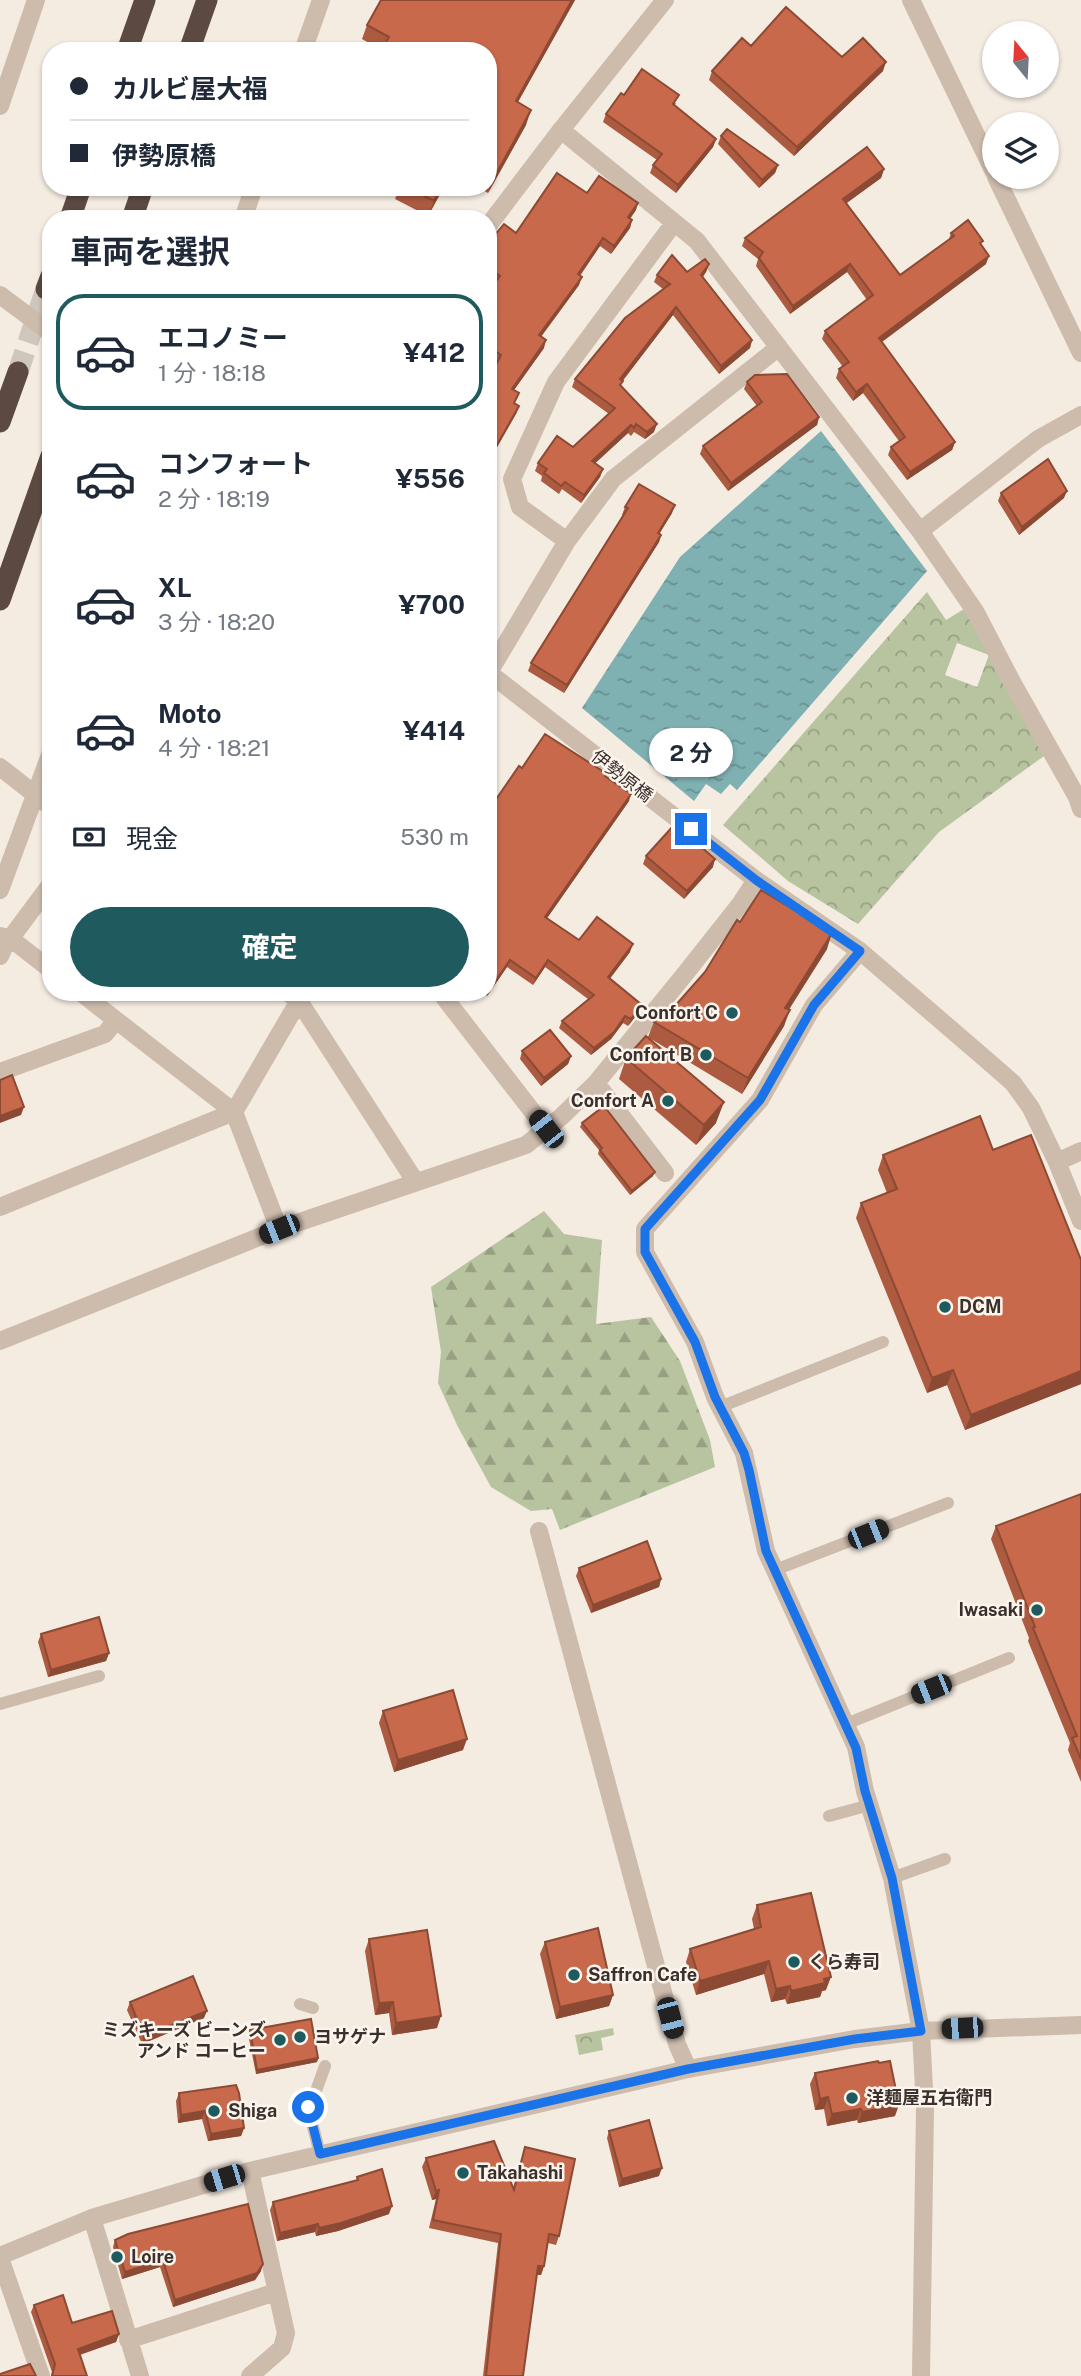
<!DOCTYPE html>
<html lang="ja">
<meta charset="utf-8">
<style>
body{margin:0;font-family:"Public Sans","Noto Sans JP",sans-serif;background:#f2f2f3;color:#1f2937;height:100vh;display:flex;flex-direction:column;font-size:26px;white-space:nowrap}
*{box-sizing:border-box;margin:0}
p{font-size:23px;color:#747a83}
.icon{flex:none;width:38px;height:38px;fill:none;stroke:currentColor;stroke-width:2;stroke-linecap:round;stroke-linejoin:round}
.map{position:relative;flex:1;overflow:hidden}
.side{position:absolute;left:42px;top:210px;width:455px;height:791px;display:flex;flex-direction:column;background:#fff;border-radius:28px;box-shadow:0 2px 5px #0004}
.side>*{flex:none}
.banner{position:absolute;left:42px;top:42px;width:455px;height:154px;border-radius:28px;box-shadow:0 2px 5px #0004;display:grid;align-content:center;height:154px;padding:0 28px;background:#fff}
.needle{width:46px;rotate:342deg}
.fabs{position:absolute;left:982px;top:21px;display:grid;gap:14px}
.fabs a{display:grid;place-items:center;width:77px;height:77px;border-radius:50%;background:#fff;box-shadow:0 2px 5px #0004;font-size:35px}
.end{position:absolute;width:32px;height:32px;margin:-16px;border:9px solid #1a73e8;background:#fff;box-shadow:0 0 0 4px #fff}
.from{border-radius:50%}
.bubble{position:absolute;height:49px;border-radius:24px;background:#fff;box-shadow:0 2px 5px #0004;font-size:23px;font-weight:700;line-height:49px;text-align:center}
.car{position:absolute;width:21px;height:42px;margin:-21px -10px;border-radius:9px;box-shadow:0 0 5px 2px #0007;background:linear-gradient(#222 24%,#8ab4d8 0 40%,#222 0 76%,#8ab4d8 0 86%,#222 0)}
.banner b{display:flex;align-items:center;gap:24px;height:66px;font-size:26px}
.banner b+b{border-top:2px solid #e0e1e3}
.banner i{width:18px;height:18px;background:#1f2937}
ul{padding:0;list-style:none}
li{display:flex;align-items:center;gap:21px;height:116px;margin:0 14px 10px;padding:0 14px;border:4px solid transparent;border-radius:28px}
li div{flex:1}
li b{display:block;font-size:26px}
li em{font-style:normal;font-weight:700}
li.on{border-color:#1f5a5e}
li>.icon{width:63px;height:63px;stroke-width:1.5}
h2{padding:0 28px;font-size:32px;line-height:84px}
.pay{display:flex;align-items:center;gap:18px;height:77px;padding:0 28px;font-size:26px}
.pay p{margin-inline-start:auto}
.cta{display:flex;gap:14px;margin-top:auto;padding:14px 28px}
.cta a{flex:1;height:80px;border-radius:42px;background:#1f5a5e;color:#fff;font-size:28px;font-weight:700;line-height:80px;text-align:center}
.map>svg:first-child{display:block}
</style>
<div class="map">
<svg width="1081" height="2376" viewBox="0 0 1081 2376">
<defs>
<pattern id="forest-firs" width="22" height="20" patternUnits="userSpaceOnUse" patternTransform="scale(1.75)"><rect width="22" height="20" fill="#b8c4a0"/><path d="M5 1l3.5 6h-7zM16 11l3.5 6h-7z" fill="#97a083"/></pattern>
<pattern id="park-crowns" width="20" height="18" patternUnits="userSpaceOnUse" patternTransform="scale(1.75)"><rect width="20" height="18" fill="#b8c4a0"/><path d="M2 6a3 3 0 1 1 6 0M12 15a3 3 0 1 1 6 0" fill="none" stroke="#97a083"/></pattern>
<pattern id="water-ripples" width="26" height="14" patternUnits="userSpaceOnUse" patternTransform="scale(1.75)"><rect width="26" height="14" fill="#7fb0b2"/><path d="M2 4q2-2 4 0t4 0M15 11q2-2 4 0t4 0" fill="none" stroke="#699091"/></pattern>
</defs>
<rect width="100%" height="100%" fill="#f4ebe1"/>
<!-- forest -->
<path fill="url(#forest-firs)" d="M544,1211L564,1234L602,1240L596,1324L651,1317L680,1361L710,1440L715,1467L560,1530L552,1509L531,1511L491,1487L458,1427L438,1383L441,1352L431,1287Z"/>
<!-- park -->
<path fill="url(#park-crowns)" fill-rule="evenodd" d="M927,592L946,620L964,609L1044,756L939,832L858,924L788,881L723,825ZM957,643L989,655L977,687L945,675Z
M613,2028L614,2035L601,2038L603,2050L579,2055L575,2035Z"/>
<!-- water -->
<path fill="url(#water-ripples)" d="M821,431L927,571L737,790L730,784L721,794L706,784L694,801L582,708L680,557Z"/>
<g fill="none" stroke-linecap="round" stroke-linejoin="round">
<!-- motorway-tunnel -->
<path stroke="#cfc6bd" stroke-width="21" stroke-dasharray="21 10" stroke-linecap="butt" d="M18,372L46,289"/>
<!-- service -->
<path stroke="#cdbbac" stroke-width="12" d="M720,1407L883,1342
M775,1570L948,1503
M0,1704L99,1676
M846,1724L1009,1658
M829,1816L870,1805
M892,1878L945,1859
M300,2004L313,2008
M316,2091L325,2066
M308,2107L320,2154"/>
<!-- minor -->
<path stroke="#cdbbac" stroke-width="18" d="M303,51L321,0
M0,106L36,0
M561,130L697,241L920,531L975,611L1012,682L1077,797L1081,809
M243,219L254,187
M0,295L51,333
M920,531L1038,439L1081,415
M567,541L520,507L512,479L556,382L674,223
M488,672L756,880L860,951L989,1062L1013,1083L1031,1108L1057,1162L1081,1221
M488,674L567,541L613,479L779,347
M0,767L51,807
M0,890L51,752
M0,936L10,938L51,970
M860,951L814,1005L760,1100L645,1229V1252L695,1342L715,1397L744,1453L766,1551L856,1747L865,1791L892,1878L921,2031
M0,956L4,947L51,884
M80,992L234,1112L279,1229
M287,992L299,1001L415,1181
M440,992L546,1129
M0,1072L105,1034L116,1020
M596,1083L665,1173
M1057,1162L1081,1151
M0,1207L234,1112L304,992
M0,1341L279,1229L526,1145L561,1117L596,1083L685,974L741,903L756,880
M539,1531L677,2044L688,2069
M92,2218L140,2376
M0,2258L41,2376
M128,2340L276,2292
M250,2376L282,2348L286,2333L250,2171"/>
<!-- tertiary -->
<path stroke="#cdbbac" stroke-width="18" d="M911,0L994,172
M996,177L1081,353
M488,226L561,130L665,0
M0,2256L92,2218L250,2171L688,2069L855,2039L921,2031L1081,2025
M921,2376L925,2108L921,2031"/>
<!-- motorway -->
<path stroke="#5c4a42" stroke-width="21" d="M127,51L145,0
M189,51L207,0
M70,219L81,187
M132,219L143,187
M46,289L51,276
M0,422L18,372
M0,600L51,456"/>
</g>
<!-- wall -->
<path fill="#ac5a40" d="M575,0L518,102L526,125L488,193L478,187H488V51L381,50L362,39L367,25Z
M751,46L842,57L883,71L794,156L709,80L712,71Z
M624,95L676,103L674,106L716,139L713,147L676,193L650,173L653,165L657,160L603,122L606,114Z
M721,136L778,165L775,173L759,188L718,144Z
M884,169L881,178L846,203L900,275L949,239L951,233L982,245L986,264L882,342L955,442L952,450L907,480L888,455L891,447L899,441L863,393L853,401L836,378L839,369L843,367L822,339L825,331L867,300L847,272L790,314L756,266L758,259L742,246L745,238Z
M400,187H444L428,216L395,199Z
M587,193L636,210L630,219L632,220L630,228L611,254L600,246L580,276L579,285L541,337L544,348L514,390L515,404L519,406L516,414L498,362L488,355V292L495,282L488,277V243L516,233Z
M709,264L706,272L703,277L752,340L750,348L719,374L673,315L622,381L621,386L654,432L645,439L634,432L631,436L628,433L595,463L603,469L600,477L581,503L562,489L559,494L541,481L542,476L535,471L538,463L573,447L609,414L572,387L575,379L663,289L654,282L657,275L687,272Z
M747,382L819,417L817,425L728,491L700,454L703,446L757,406L744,389Z
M1001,493L1064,498L1019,535L998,501Z
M625,507L672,513L660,533L661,535L659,542L564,693L528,671L531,663L623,515H622Z
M522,768L606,776L629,801L547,918L579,940L630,952L610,978L642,1005L639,1012L628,1026L623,1023L611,1039L591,1055L559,1028L562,1021L588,999L545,967L533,985L507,967L487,996L481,992H488V811Z
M646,856L713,867L684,899L643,864Z
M740,922L827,949L788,1010L784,1026L742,1094L651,1039L716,1123L696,1145L619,1079L626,1058L648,1037L654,1022L667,1015L705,972Z
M522,1051L571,1056L568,1064L541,1086L520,1059Z
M582,1123L653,1176L630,1195L598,1154L599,1150L580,1127Z
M993,1150L1081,1260V1384L965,1430L947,1385L927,1393L856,1218L861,1203L887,1193L878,1170L883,1155Z
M1081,1494V1782L1068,1750L1070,1743L1028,1641L1029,1638L991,1539L996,1526Z
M579,1568L661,1579L659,1587L591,1613L576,1576Z
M41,1634L109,1653L106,1661L48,1677L38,1642Z
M383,1711L463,1750L394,1772L379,1723Z
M757,1905L826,1990L822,1991L820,1997L787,2004L785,1999L771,2002L764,1974L696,1995L686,1962L690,1949L754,1929L752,1919Z
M369,1939L437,2028L392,2035L389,2013L375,2015L365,1951Z
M545,1942L613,1995L609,2006L556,2019L540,1954Z
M130,2002L204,2018L142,2044L127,2010Z
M250,2030L318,2058L317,2062L256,2074L248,2034Z
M815,2073L895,2116L858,2123L857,2120L827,2126L824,2109L815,2110L810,2084Z
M179,2093L244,2128L241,2136L208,2141L202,2119L178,2123L176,2101Z
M609,2131L659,2176L619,2187L607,2138Z
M525,2147L559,2236L556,2245L548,2243L544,2266L541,2275H537L523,2376H483L498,2243L429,2228L436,2199L432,2200L422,2167L426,2158L513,2188Z
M357,2177L389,2214L338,2231L316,2236L315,2232L277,2241L270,2210L273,2202L356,2181Z
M115,2240L261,2271L255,2280L173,2307L160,2267L122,2279L113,2247Z
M34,2305L72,2323L119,2334L116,2342L80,2355L87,2376H51L52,2372L31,2312Z"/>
<!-- shaded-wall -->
<path fill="#8c4a34" d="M572,0H575L510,116L516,101Z
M886,62L883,71L794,156L797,147Z
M531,110L526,125L488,193L494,178Z
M716,139L713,147L676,193L678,185Z
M778,165L775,173L759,188L762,180Z
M884,169L881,178L840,208L843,199Z
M441,187H444L428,216L434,201Z
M638,203L636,210L625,225L628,217Z
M632,220L630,228L611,254L614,246Z
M603,238L600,246L575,282L578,274Z
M989,256L986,264L876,346L879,338Z
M709,264L706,272L698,282L701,275Z
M850,264L847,272L790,314L793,306Z
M582,277L579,285L536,343L539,335Z
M676,307L673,315L618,387L620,379Z
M546,340L544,348L509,397L512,389Z
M752,340L750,348L719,374L721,366Z
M867,384L863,393L853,401L856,392Z
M519,406L516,414L488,463V461Z
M819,417L817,425L728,491L731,483Z
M657,424L654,432L645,439L647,432Z
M631,425L628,433L589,469L592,461Z
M955,442L952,450L907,480L910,472Z
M603,469L600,477L581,503L584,495Z
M1067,491L1064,498L1019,535L1022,527Z
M675,505L672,513L655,540L658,533Z
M661,535L659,542L564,693L567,685Z
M631,794L629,801L543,924L545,917Z
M715,859L713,867L684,899L687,891Z
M832,933L827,949L780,1024L785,1008Z
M633,944L630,952L606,984L608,977Z
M510,960L507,967L487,996L490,989Z
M548,960L545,967L533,985L536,978Z
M642,1005L639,1012L628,1026L631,1019Z
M790,1010L784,1026L742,1094L748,1078Z
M625,1016L623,1023L611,1039L591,1055L594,1048Z
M571,1056L568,1064L541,1086L544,1078Z
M724,1102L716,1123L696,1145L704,1125Z
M24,1107L21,1115L0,1123V1116Z
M655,1172L653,1176L630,1195L632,1191Z
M953,1370L947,1385L927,1393L932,1378Z
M1081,1371V1384L965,1430L971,1415Z
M661,1579L659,1587L591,1613L593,1605Z
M109,1653L106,1661L48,1677L51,1670Z
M467,1739L463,1750L394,1772L398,1760Z
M769,1961L764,1974L696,1995L700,1981Z
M831,1977L826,1990L822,1991L820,1997L787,2004L791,1991Z
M790,1986L785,1999L771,2002L776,1989Z
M613,1995L609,2006L556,2019L560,2007Z
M393,2002L389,2013L375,2015L379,2003Z
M207,2011L204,2018L142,2044L144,2036Z
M441,2016L437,2028L392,2035L396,2023Z
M318,2058L317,2062L256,2074L257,2070Z
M828,2097L824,2109L815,2110L820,2099Z
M899,2105L895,2116L858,2123L862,2112Z
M861,2109L857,2120L827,2126L832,2114Z
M205,2111L202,2119L178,2123L181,2115Z
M244,2128L241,2136L208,2141L211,2134Z
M662,2168L659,2176L619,2187L622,2179Z
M439,2190L436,2199L432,2200L436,2191Z
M392,2206L389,2214L338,2231L316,2236L319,2228Z
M318,2224L315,2232L277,2241L280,2233Z
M163,2260L160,2267L122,2279L125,2272Z
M263,2264L261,2271L255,2280L173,2307L175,2300Z
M538,2266H544L541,2275L535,2274Z
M119,2334L116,2342L75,2356L78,2349Z"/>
<!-- building -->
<path fill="#c8694b" stroke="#8c4a34" stroke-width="2" d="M381,0H572L516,101L531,110L494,178L488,175V51H381L389,37L367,25Z
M786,7L842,57L863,38L886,62L797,147L712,71L742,38L751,46Z
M642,69L679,95L673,104L716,139L678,185L653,165L662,154L606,114L621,93L624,95Z
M727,129L778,165L762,180L721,136Z
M867,147L884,169L843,199L900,275L954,236L951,233L968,220L983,241L980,243L989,256L879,338L955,442L910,472L891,447L905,437L867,384L856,392L839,369L849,362L825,331L873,295L850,264L793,306L759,258L763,252L745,238Z
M557,173L587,193L599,176L638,203L628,217L632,220L614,246L603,238L578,274L582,277L539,335L546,340L512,389L519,393L514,403L519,406L488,461V380L501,355L488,346V292L500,276L488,267V243L504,224L516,233Z
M407,187H441L434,201Z
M672,255L687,272L705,259L709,264L701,275L752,340L721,366L676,307L620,379L623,381L620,385L657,424L647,432L636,424L634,428L631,425L592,461L603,469L584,495L565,482L561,486L544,473L547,469L538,463L557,436L573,447L615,408L575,379L625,318L670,284L657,275Z
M787,374L819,417L731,483L703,446L762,402L747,382L755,375Z
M1048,459L1067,491L1022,527L1001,493Z
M639,484L675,505L658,533L661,535L567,685L531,663L628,508L625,507Z
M545,734L607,774L605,776L631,794L545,917L579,940L597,917L633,944L608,977L642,1005L631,1019L625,1016L614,1032L594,1048L562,1021L594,995L548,960L536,978L510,960L490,989L488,988V811L519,766L522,768Z
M675,824L715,859L687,891L646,856Z
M761,890L832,933L785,1008L790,1010L748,1078L654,1022L662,1011L667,1015L705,972L737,920L740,922Z
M550,1030L571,1056L544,1078L522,1051Z
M646,1036L724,1102L704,1125L626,1058Z
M12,1075L24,1107L0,1116V1080Z
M604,1106L655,1172L632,1191L600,1150L602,1148L582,1123Z
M980,1116L993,1150L1031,1135L1081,1260V1371L971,1415L953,1370L932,1378L861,1203L897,1189L883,1155Z
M1081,1494V1759L1072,1738L1077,1736L1033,1628L1035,1627L996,1526Z
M647,1541L661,1579L593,1605L579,1568Z
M99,1617L109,1653L51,1670L41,1634Z
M453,1690L467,1739L398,1760L383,1711Z
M811,1893L831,1977L824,1979L825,1983L791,1991L790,1986L776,1989L769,1961L700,1981L690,1949L761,1927L757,1905Z
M598,1928L613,1995L560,2007L545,1942Z
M427,1930L441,2016L396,2023L393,2002L379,2003L369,1939Z
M193,1976L207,2011L144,2036L130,2002Z
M311,2019L318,2058L257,2070L250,2030Z
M878,2061L879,2063L890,2061L899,2105L862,2112L861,2109L832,2114L828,2097L820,2099L815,2073Z
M236,2085L239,2093L244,2128L211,2134L205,2111L181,2115L179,2093Z
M649,2120L662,2168L622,2179L609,2131Z
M494,2141L514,2190L525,2147L575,2159L559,2236L549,2234L544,2266H538L523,2376H486L501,2234L433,2220L439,2190L436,2191L426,2158Z
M382,2169L392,2206L341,2223L319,2228L318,2224L280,2233L273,2202L358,2180L357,2177Z
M248,2204L263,2264L257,2273L175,2300L163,2260L125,2272L115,2240L128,2234Z
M63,2295L72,2323L112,2311L119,2334L78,2349L87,2376H52L55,2364L34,2305Z
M30,2364L36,2376H0V2374Z"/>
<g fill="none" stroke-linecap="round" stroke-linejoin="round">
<!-- route -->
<path stroke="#1a73e8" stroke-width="9" d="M308,2107L320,2154L688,2069L855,2039L921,2031L892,1878L865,1791L856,1748L766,1551L749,1470L744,1453L715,1397L695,1342L645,1252V1229L760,1100L814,1005L860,951L756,880L691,829"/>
</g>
<!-- markers -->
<g fill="#1f5a5e" stroke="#fbf5ee" stroke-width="2.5">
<circle cx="732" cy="1013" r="7"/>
<circle cx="706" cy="1055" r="7"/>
<circle cx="668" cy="1101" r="7"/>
<circle cx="945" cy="1307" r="7"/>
<circle cx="1037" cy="1610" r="7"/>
<circle cx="794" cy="1962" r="7"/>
<circle cx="574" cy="1975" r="7"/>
<circle cx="300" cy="2037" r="7"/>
<circle cx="280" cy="2040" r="7"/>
<circle cx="852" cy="2098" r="7"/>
<circle cx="214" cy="2111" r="7"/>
<circle cx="463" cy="2173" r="7"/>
<circle cx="117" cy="2257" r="7"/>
</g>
<g text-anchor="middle" stroke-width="5" stroke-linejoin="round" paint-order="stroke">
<!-- street labels -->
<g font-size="18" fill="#3b302b" stroke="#fbf5ee">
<text transform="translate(622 776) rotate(38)" y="6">伊勢原橋</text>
</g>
<!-- poi labels -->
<g font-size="18" font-weight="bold" fill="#3b302b" stroke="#fbf5ee" text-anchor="start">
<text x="718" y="1019" text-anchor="end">Confort C</text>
<text x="692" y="1061" text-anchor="end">Confort B</text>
<text x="654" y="1107" text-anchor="end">Confort A</text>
<text x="959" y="1313">DCM</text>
<text x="1023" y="1616" text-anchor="end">Iwasaki</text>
<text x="808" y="1968">くら寿司</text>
<text x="588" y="1981">Saffron Cafe</text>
<text x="266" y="2036" text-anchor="end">ミズキーズ ビーンズ<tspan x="266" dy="21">アンド コーヒー</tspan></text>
<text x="314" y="2043">ヨサゲナ</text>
<text x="866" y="2104">洋麺屋五右衛門</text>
<text x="228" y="2117">Shiga</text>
<text x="477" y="2179">Takahashi</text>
<text x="131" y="2263">Loire</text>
</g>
</g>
</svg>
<div class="fabs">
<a><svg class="needle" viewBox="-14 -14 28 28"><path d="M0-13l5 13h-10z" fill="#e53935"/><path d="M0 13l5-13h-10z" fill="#747a83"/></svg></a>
<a><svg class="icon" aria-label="layers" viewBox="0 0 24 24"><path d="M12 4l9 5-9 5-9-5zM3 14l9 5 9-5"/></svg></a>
</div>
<i class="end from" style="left:308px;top:2107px"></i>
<i class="end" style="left:691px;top:829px"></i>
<div class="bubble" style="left:649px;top:728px;width:84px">2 分</div>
<i class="car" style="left:546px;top:1129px;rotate:322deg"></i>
<i class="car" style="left:279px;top:1229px;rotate:248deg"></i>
<i class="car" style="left:868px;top:1534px;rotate:68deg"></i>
<i class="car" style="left:931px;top:1689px;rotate:248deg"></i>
<i class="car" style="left:670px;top:2018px;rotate:165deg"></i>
<i class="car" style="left:962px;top:2028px;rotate:267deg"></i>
<i class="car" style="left:224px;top:2178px;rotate:253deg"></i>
<div class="banner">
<b><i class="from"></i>カルビ屋大福</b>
<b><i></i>伊勢原橋</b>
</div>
<section class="side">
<h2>車両を選択</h2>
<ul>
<li class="on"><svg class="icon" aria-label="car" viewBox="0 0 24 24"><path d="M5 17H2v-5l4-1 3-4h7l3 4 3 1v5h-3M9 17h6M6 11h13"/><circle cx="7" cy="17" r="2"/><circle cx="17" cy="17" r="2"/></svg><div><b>エコノミー</b><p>1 分 · 18:18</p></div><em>¥412</em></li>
<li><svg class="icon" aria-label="car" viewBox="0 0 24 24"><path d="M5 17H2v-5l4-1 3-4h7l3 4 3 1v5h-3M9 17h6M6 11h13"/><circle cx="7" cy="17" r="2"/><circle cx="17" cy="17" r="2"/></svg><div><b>コンフォート</b><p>2 分 · 18:19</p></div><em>¥556</em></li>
<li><svg class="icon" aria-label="car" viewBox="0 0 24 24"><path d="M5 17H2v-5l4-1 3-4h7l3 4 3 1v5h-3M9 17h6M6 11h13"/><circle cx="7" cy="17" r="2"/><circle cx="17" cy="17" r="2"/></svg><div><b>XL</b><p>3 分 · 18:20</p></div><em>¥700</em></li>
<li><svg class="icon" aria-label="car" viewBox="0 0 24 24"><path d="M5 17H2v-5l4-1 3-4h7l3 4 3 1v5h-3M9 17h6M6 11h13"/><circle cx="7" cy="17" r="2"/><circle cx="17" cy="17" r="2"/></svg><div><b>Moto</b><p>4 分 · 18:21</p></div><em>¥414</em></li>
</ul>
<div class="pay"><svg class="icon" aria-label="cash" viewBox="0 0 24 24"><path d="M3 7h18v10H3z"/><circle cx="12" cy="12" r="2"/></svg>現金<p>530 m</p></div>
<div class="cta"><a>確定</a></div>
</section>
</div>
